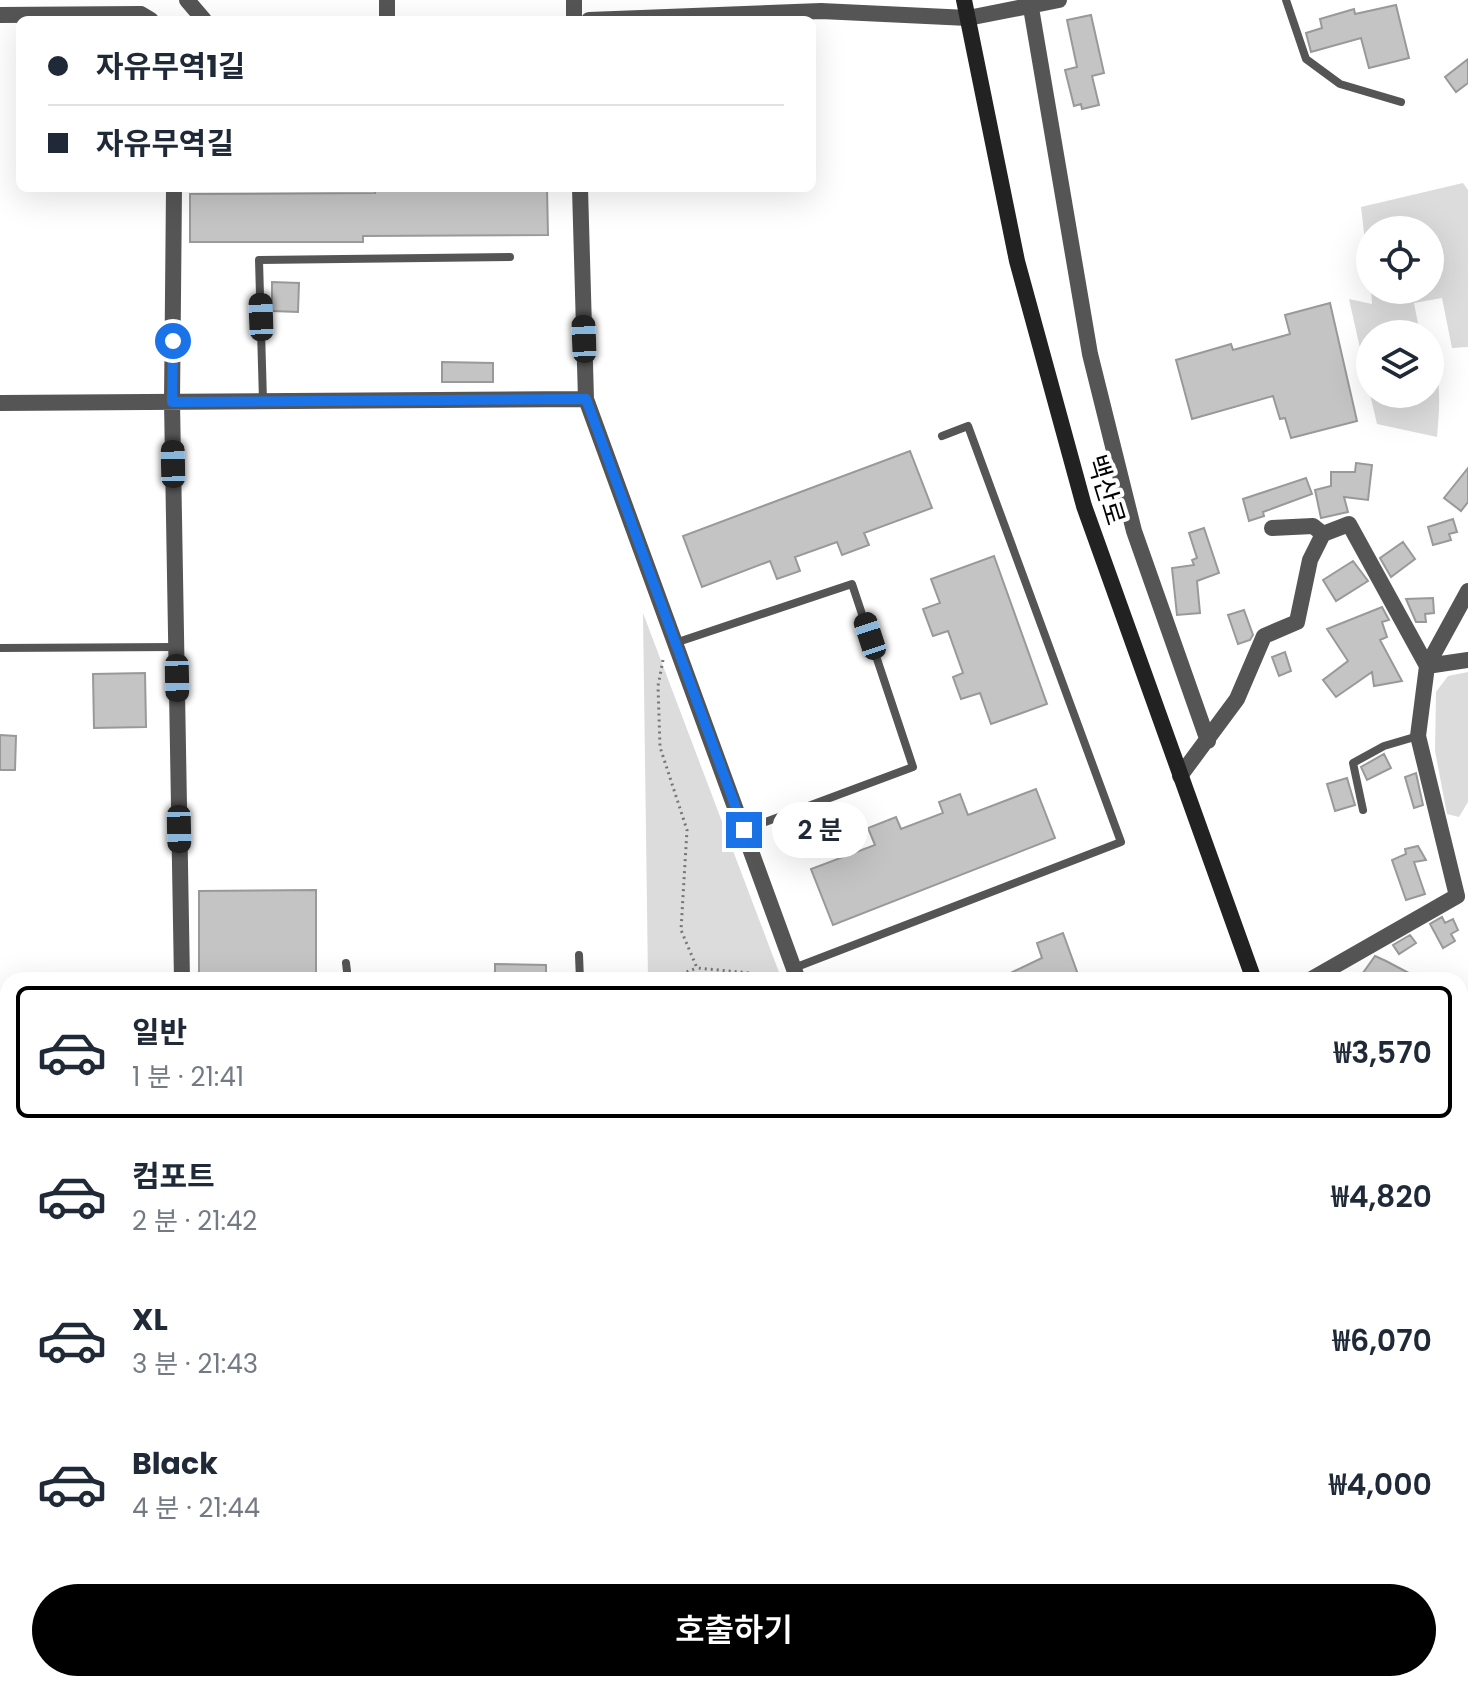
<!DOCTYPE html>
<html lang="ko">
<meta charset="utf-8">
<style>
body{margin:0;font-family:Poppins,"Noto Sans KR",sans-serif;background:#f6f6f7;color:#1f2937;height:100vh;display:flex;flex-direction:column;font-size:30px;white-space:nowrap}
*{box-sizing:border-box;margin:0}
p{font-size:26px;color:#747a83}
.icon{flex:none;width:44px;height:44px;fill:none;stroke:currentColor;stroke-width:2;stroke-linecap:round;stroke-linejoin:round}
.map{position:relative;flex:1;overflow:hidden}
.sheet{position:absolute;left:0px;top:972px;width:1468px;height:720px;display:flex;flex-direction:column;background:#fff;border-radius:24px 24px 0 0;box-shadow:0 8px 32px #0002}
.sheet>*{flex:none}
.hud{position:absolute;left:16px;top:16px;width:800px;height:176px;border-radius:12px;box-shadow:0 8px 32px #0002;display:grid;align-content:center;height:176px;padding:0 32px;background:#fff}
.fabs{position:absolute;left:1356px;top:216px;display:grid;gap:16px}
.fabs a{display:grid;place-items:center;width:88px;height:88px;border-radius:50%;background:#fff;box-shadow:0 8px 32px #0002;font-size:40px}
.end{position:absolute;width:36px;height:36px;margin:-18px;border:10px solid #1a73e8;background:#fff;box-shadow:0 0 0 4px #fff}
.from{border-radius:50%}
.bubble{position:absolute;height:56px;border-radius:28px;background:#fff;box-shadow:0 8px 32px #0002;font-size:26px;font-weight:600;line-height:56px;text-align:center}
.car{position:absolute;width:24px;height:48px;margin:-24px -12px;border-radius:10px;box-shadow:0 0 6px 2px #0007;background:linear-gradient(#222 24%,#8ab4d8 0 40%,#222 0 76%,#8ab4d8 0 86%,#222 0)}
.hud b{display:flex;align-items:center;gap:28px;height:76px;font-size:30px}
.hud b+b{border-top:2px solid #e0e1e3}
.hud i{width:20px;height:20px;background:#1f2937}
ul{padding:14px 0 0;list-style:none}
li{display:flex;align-items:center;gap:24px;height:132px;margin:0 16px 12px;padding:0 16px;border:4px solid transparent;border-radius:12px}
li div{flex:1}
li b{display:block;font-size:30px}
li em{font-style:normal;font-weight:600}
li.current{border-color:#000}
li>.icon{width:72px;height:72px;stroke-width:1.5}
.primary-button{display:flex;gap:16px;margin-top:auto;padding:16px 32px}
.primary-button a{flex:1;height:92px;border-radius:48px;background:#000;color:#fff;font-size:32px;font-weight:600;line-height:92px;text-align:center}
.map>svg:first-child{display:block}
</style>
<div class="map">
<svg width="1468" height="1692" viewBox="0 0 1468 1692">
<rect width="100%" height="100%" fill="#fff"/>
<!-- green -->
<path fill="#dcdcdc" d="M1463,183L1468,190V347L1452,348L1442,298L1414,303L1420,334H1370V393L1349,299L1372,304L1371,290H1430V230H1370V284L1361,207Z
M1430,355C1443,377 1439,411 1437,437L1377,424L1370,394H1430Z
M643,613L782,980H648Z
M1468,672V802L1459,817L1447,814L1435,751L1436,692L1448,676Z
M1460,1193L1468,1195V1513L1460,1479Z"/>
<!-- building -->
<path fill="#c4c4c4" stroke="#999" stroke-width="2" d="M1396,5L1409,58L1369,68L1361,38L1311,52L1306,33L1322,28L1320,19L1354,9L1355,14Z
M1091,15L1104,73L1092,76L1099,105L1082,109L1081,104L1074,106L1065,70L1077,67L1067,20Z
M1468,59V83L1456,92L1445,77Z
M375,188H547L548,235L363,236V242H190V194L375,193Z
M272,282L299,283L298,312L272,311Z
M1330,303L1357,421L1291,438L1285,418L1280,419L1273,396L1192,419L1176,360L1231,344L1233,350L1290,334L1285,315Z
M442,362L493,363V382H442Z
M910,451L932,508L864,533L869,545L842,555L837,542L795,557L800,571L777,579L770,561L702,587L683,536Z
M1356,463L1372,465L1368,500L1344,497L1348,512L1321,518L1315,490L1331,486V472H1355Z
M1468,468V502L1461,511L1444,498Z
M1306,478L1312,494L1263,512L1264,516L1249,521L1243,499Z
M1453,519L1457,532L1449,534L1451,540L1433,545L1428,527Z
M1204,528L1219,573L1197,581L1200,613L1177,615L1172,568L1194,565L1192,560L1197,558L1189,533Z
M1403,542L1415,559L1391,577L1380,558Z
M994,556L1047,704L991,724L980,693L961,699L953,677L963,673L948,631L933,636L923,609L940,603L931,579Z
M1353,561L1368,581L1336,601L1323,580Z
M1433,598L1434,613L1425,614L1426,622H1416L1406,599Z
M1382,607L1389,620L1382,622L1387,637L1380,640L1402,681L1374,686L1372,672L1336,697L1323,680L1348,661L1327,629Z
M1244,610L1253,635L1250,640L1238,644L1228,615Z
M1285,652L1291,671L1279,676L1272,657Z
M145,673L146,727L94,728L93,674Z
M0,735L16,736L15,770H0Z
M1384,754L1391,768L1367,780L1361,767Z
M1416,773L1423,805L1414,808L1405,777Z
M1347,778L1355,805L1335,811L1327,784Z
M1036,789L1055,838L833,925L811,869L875,845L868,828L896,817L901,829L943,813L939,802L960,794L968,815Z
M1418,846L1426,860L1414,862L1425,894L1406,900L1392,860L1406,854L1405,849Z
M316,890V980H199V891Z
M1442,917L1445,923L1453,919L1458,930L1451,934L1455,941L1443,948L1430,924Z
M1063,933L1080,980H996L1042,958L1037,943Z
M1410,935L1416,943L1399,954L1393,945Z
M1375,956L1386,961L1422,980H1358Z
M495,964L546,965V980H495Z"/>
<g fill="none" stroke-linecap="round" stroke-linejoin="round">
<!-- path -->
<path stroke="#777" stroke-width="3" stroke-dasharray="2 4" stroke-linecap="butt" d="M663,660L658,686L660,747L687,830L681,930L697,968L750,973L753,980
M664,980L697,968
M1460,1379L1468,1405"/>
<!-- service -->
<path stroke="#555" stroke-width="8" d="M1286,0L1306,59L1340,84L1401,102
M263,401L259,260L510,257
M675,643L852,584L913,767L744,830
M0,648L176,647
M1363,810L1353,763L1384,746L1418,736
M579,955L580,980
M346,963L348,980
M794,968L1121,842L968,426L942,436
M0,1281H8
M1460,1301L1468,1291"/>
<!-- minor -->
<path stroke="#555" stroke-width="16" d="M187,0L204,20
M1030,2L1090,354L1134,531L1208,741
M0,15L141,14L151,20
M387,20V0
M574,20V0
M589,20L821,11L968,18L1059,0
M174,188L172,402L182,980
M586,399L798,980
M0,403L586,399L580,188
M1272,528L1313,526L1323,534
M1180,776L1237,699L1264,636L1297,622L1310,560L1323,534L1349,524L1427,666L1468,660
M1310,980L1457,896L1418,736L1427,666L1468,591
M0,1166H8
M0,1688L402,1692
M857,1692L858,1684
M1164,1692L1468,1690"/>
<!-- secondary -->
<path stroke="#222" stroke-width="16" d="M964,0L1017,261L1084,506L1254,980
M1460,1597L1468,1634"/>
</g>
<g fill="none" stroke-linecap="round" stroke-linejoin="round">
<!-- route -->
<path stroke="#1a73e8" stroke-width="10" d="M173,341L172,402L586,399L744,830"/>
</g>
<g text-anchor="middle" stroke-width="8" stroke-linejoin="round" paint-order="stroke">
<!-- street labels -->
<g font-size="26" fill="#000" stroke="#fff">
<text transform="translate(1106 490) rotate(73)" y="9">백산로</text>
</g>
</g>
</svg>
<div class="fabs">
<a><svg class="icon" aria-label="locate" viewBox="0 0 24 24"><circle cx="12" cy="12" r="6"/><path d="M12 2v4M12 18v4M2 12h4M18 12h4"/></svg></a>
<a><svg class="icon" aria-label="layers" viewBox="0 0 24 24"><path d="M12 4l9 5-9 5-9-5zM3 14l9 5 9-5"/></svg></a>
</div>
<i class="end from" style="left:173px;top:341px"></i>
<i class="end" style="left:744px;top:830px"></i>
<div class="bubble" style="left:772px;top:802px;width:96px">2 분</div>
<i class="car" style="left:261px;top:317px;rotate:358deg"></i>
<i class="car" style="left:584px;top:339px;rotate:358deg"></i>
<i class="car" style="left:173px;top:464px;rotate:359deg"></i>
<i class="car" style="left:870px;top:636px;rotate:342deg"></i>
<i class="car" style="left:177px;top:678px;rotate:179deg"></i>
<i class="car" style="left:179px;top:829px;rotate:179deg"></i>
<div class="hud">
<b><i class="from"></i>자유무역1길</b>
<b><i></i>자유무역길</b>
</div>
<section class="sheet">
<ul>
<li class="current"><svg class="icon" aria-label="car" viewBox="0 0 24 24"><path d="M5 17H2v-5l4-1 3-4h7l3 4 3 1v5h-3M9 17h6M6 11h13"/><circle cx="7" cy="17" r="2"/><circle cx="17" cy="17" r="2"/></svg><div><b>일반</b><p>1 분 · 21:41</p></div><em>₩3,570</em></li>
<li><svg class="icon" aria-label="car" viewBox="0 0 24 24"><path d="M5 17H2v-5l4-1 3-4h7l3 4 3 1v5h-3M9 17h6M6 11h13"/><circle cx="7" cy="17" r="2"/><circle cx="17" cy="17" r="2"/></svg><div><b>컴포트</b><p>2 분 · 21:42</p></div><em>₩4,820</em></li>
<li><svg class="icon" aria-label="car" viewBox="0 0 24 24"><path d="M5 17H2v-5l4-1 3-4h7l3 4 3 1v5h-3M9 17h6M6 11h13"/><circle cx="7" cy="17" r="2"/><circle cx="17" cy="17" r="2"/></svg><div><b>XL</b><p>3 분 · 21:43</p></div><em>₩6,070</em></li>
<li><svg class="icon" aria-label="car" viewBox="0 0 24 24"><path d="M5 17H2v-5l4-1 3-4h7l3 4 3 1v5h-3M9 17h6M6 11h13"/><circle cx="7" cy="17" r="2"/><circle cx="17" cy="17" r="2"/></svg><div><b>Black</b><p>4 분 · 21:44</p></div><em>₩4,000</em></li>
</ul>
<div class="primary-button"><a>호출하기</a></div>
</section>
</div>
